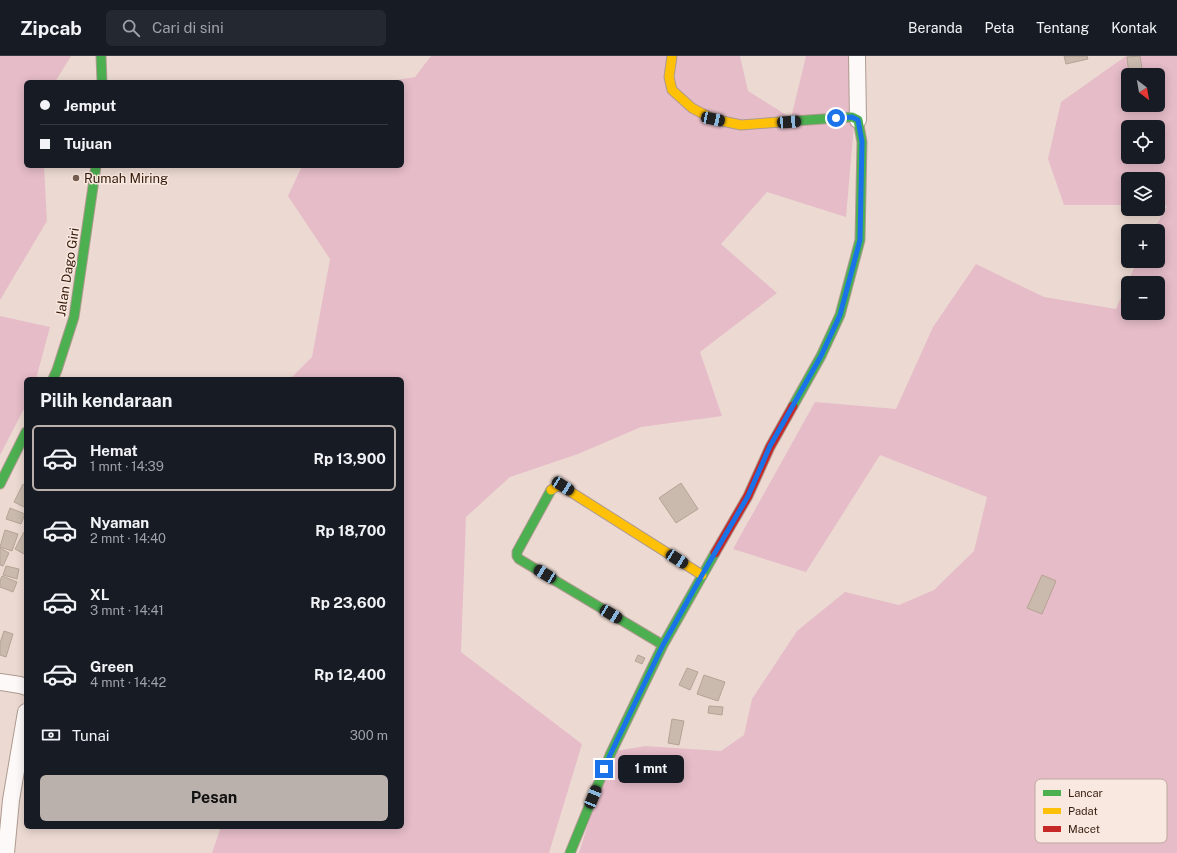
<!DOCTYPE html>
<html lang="id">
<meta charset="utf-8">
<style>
body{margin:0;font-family:"Public Sans",sans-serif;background:#242831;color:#f1f3f6;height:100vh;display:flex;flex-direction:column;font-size:15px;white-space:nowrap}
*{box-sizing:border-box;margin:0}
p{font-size:13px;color:#9ea1a6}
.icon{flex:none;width:22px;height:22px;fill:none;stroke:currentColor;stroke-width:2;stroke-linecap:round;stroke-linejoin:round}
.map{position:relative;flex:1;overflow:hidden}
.side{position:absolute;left:24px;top:321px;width:380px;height:452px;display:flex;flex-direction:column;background:#171b24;border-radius:6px;box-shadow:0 2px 10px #0003}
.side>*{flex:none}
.banner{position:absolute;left:24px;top:24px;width:380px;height:88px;border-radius:6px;box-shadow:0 2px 10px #0003;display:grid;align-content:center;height:88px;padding:0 16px;background:#171b24}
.needle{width:26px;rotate:149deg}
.controls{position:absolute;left:1121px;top:12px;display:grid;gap:8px}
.controls a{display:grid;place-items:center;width:44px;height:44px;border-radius:6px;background:#171b24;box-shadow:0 2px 10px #0003;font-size:20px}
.end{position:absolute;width:18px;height:18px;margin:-9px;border:5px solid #1a73e8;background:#fff;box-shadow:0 0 0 2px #fff}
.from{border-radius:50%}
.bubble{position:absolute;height:28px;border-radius:6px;background:#171b24;box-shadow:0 2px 10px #0003;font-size:13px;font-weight:700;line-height:28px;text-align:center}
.car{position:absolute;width:12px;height:24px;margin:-12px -6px;border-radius:5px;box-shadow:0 0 3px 1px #0007;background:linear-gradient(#222 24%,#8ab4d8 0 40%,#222 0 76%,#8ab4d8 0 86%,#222 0)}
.banner b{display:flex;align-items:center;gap:14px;height:38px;font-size:15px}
.banner b+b{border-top:1px solid #363941}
.banner i{width:10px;height:10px;background:#f1f3f6}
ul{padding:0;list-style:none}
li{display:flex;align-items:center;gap:12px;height:66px;margin:0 8px 6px;padding:0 8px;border:2px solid transparent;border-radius:6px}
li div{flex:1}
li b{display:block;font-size:15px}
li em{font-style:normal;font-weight:700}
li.on{border-color:#bab0ac}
li>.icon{width:36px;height:36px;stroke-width:1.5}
h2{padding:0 16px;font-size:18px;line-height:48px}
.pay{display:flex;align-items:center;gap:10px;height:44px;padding:0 16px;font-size:15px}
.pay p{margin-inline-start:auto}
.primary-button{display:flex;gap:8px;margin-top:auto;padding:8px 16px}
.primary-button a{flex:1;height:46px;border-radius:6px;background:#bab0ac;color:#111;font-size:16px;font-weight:700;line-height:46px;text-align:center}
header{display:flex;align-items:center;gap:24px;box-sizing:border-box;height:56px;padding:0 20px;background:#171b24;border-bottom:1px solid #363941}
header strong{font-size:19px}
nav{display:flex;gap:22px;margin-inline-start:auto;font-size:14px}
.search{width:280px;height:36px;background:#242831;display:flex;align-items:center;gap:10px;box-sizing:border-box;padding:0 14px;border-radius:6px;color:#9ea1a6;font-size:15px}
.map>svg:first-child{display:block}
</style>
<header>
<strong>Zipcab</strong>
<div class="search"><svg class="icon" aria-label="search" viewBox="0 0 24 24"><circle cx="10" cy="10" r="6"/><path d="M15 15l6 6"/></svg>Cari di sini</div>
<nav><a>Beranda</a><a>Peta</a><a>Tentang</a><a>Kontak</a></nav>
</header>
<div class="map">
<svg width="1177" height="797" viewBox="0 0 1177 797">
<rect width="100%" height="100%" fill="#ecdad2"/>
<!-- green -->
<path fill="#e5bcc8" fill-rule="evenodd" d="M0,0H71L55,26H26V110H44L47,165L0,244Z
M431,0H740L748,35L791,62L806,0H860L846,161L767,136L721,188L777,237L700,296L722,360L641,371L578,398L510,421L466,461L461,596L582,688L549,797H212L221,771H402V323H290L312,301L330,203L288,140L302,110H402V26H384L415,21Z
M1126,0H1177V797H579L610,696L645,690L721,695L744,679L752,643L797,575L845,536L899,549L934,534L974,495L987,441L880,399L806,516L733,493L815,346L896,353L933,271L976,208L1044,241L1116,253L1137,205H1158V175H1153L1167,150L1158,149V123H1128V149H1064L1048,103L1061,46ZM1128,19H1158V49H1128ZM1128,71H1158V101H1128ZM1128,227H1158V257H1128Z
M0,260L50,271L36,323H26V349L0,399Z"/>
<!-- building -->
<path fill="#cabaae" stroke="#b5a394" d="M1064,0H1087L1088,3L1066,8Z
M1140,0L1143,19H1129L1127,1Z
M681,427L698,453L676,467L659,442Z
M23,428L26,430V452L14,446Z
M10,452L25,458L21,468L6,463Z
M5,474L18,478L12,495L0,491Z
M24,476L26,477V499L15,493Z
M0,492L9,497L3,510L0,509Z
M6,510L19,513L17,523L3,519Z
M1042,519L1056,525L1042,558L1027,552Z
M2,520L17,526L13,536L0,531V525Z
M4,575L13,578L6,601L0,599V587Z
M638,599L645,602L642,608L635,605Z
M687,612L698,616L690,634L679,629Z
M704,619L725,626L718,645L697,638Z
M709,650L723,651L722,659L708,657Z
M672,663L684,665L679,689L668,687Z"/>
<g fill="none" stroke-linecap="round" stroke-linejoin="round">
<defs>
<path id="street" d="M857,0L858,64
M0,626L20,629L26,631
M6,797L11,744L26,656"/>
<path id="fast" d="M101,0L102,26
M53,323L57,314L74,261L96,110
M793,350L821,300L840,259L860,184L862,86L858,64L852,61L793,65
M0,428L26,376
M551,434L517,496V500L519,503L663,589
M570,797L610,699L663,589L715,497"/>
<path id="slow" d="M672,0L669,21L672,34L692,52L713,63L741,69L793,65
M551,434L557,430L563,431L702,519"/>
<path id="jam" d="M715,497L748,440L770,391L793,350"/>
</defs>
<!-- street casing -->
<use href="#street" stroke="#ae9a8f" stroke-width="18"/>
<!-- fast casing -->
<use href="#fast" stroke="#ae9a8f" stroke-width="11"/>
<!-- slow casing -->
<use href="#slow" stroke="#ae9a8f" stroke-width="11"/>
<!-- jam casing -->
<use href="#jam" stroke="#ae9a8f" stroke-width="11"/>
<!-- street -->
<use href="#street" stroke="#fcf9f8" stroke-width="16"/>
<!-- fast -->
<use href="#fast" stroke="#4caf50" stroke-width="9"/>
<!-- slow -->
<use href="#slow" stroke="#ffc107" stroke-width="9"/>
<!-- jam -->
<use href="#jam" stroke="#c62828" stroke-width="9"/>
</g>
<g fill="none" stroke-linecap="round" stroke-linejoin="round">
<!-- route -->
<path stroke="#1a73e8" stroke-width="5" d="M604,713L610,699L663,589L702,519L748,440L770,390L821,300L840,259L860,184L862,86L858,64L852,61L836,62"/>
</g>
<!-- markers -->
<circle fill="#765e51" stroke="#f8e8e0" stroke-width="1.5" cx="76" cy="122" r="4"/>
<g text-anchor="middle" stroke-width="3" stroke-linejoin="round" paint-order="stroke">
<!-- poi labels -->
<g font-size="13" fill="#361b0b" stroke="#f8e8e0" text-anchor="start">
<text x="84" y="127">Rumah Miring</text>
</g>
<!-- street labels -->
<g font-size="13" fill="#361b0b" stroke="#f8e8e0">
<text transform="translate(67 216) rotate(-81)" y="5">Jalan Dago Giri</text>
</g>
</g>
<!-- legend -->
<rect x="1035" y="723" width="132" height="64" rx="6" fill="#f8e8e0" stroke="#beaaa0" stroke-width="1"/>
<rect x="1043" y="734" width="18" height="6" fill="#4caf50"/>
<rect x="1043" y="752" width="18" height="6" fill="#ffc107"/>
<rect x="1043" y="770" width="18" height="6" fill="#c62828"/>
<g font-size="11" fill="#361b0b">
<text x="1068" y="741">Lancar</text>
<text x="1068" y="759">Padat</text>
<text x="1068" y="777">Macet</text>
</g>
</svg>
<div class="controls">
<a><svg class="needle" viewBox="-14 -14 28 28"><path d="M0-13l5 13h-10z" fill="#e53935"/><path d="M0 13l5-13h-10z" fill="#9ea1a6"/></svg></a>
<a><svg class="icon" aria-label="locate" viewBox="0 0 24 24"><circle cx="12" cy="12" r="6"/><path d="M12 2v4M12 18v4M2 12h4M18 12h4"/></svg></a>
<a><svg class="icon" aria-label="layers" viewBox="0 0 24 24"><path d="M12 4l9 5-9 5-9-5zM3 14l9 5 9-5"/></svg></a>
<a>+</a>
<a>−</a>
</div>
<i class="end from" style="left:836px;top:62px"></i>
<i class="end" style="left:604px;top:713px"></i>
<div class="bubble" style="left:618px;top:699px;width:66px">1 mnt</div>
<i class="car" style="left:713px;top:63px;rotate:102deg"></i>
<i class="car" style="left:789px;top:66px;rotate:86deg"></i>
<i class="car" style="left:563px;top:430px;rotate:123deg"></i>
<i class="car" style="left:677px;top:503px;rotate:123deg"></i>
<i class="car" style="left:545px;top:518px;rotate:301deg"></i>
<i class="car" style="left:611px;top:558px;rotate:121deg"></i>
<i class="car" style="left:593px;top:741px;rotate:22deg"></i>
<div class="banner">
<b><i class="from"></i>Jemput</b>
<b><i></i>Tujuan</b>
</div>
<section class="side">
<h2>Pilih kendaraan</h2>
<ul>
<li class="on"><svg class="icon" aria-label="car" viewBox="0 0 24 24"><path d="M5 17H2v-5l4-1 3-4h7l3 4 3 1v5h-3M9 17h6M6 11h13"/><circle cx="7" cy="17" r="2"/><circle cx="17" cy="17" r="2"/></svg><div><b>Hemat</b><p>1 mnt · 14:39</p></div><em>Rp 13,900</em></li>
<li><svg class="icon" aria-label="car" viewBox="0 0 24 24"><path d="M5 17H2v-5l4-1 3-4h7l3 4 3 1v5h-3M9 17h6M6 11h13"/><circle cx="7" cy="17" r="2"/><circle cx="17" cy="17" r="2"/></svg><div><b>Nyaman</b><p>2 mnt · 14:40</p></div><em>Rp 18,700</em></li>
<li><svg class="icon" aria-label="car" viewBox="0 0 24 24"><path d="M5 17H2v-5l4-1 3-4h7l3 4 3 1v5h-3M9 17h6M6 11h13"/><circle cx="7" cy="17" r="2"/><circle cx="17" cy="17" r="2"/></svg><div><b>XL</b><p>3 mnt · 14:41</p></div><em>Rp 23,600</em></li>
<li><svg class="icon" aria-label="car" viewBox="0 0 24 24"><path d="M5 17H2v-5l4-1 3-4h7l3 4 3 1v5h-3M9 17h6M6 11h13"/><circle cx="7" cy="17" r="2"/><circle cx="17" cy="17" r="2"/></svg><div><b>Green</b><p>4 mnt · 14:42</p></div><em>Rp 12,400</em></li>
</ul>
<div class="pay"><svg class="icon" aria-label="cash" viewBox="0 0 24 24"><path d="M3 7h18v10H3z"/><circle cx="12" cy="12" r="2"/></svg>Tunai<p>300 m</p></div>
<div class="primary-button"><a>Pesan</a></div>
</section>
</div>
